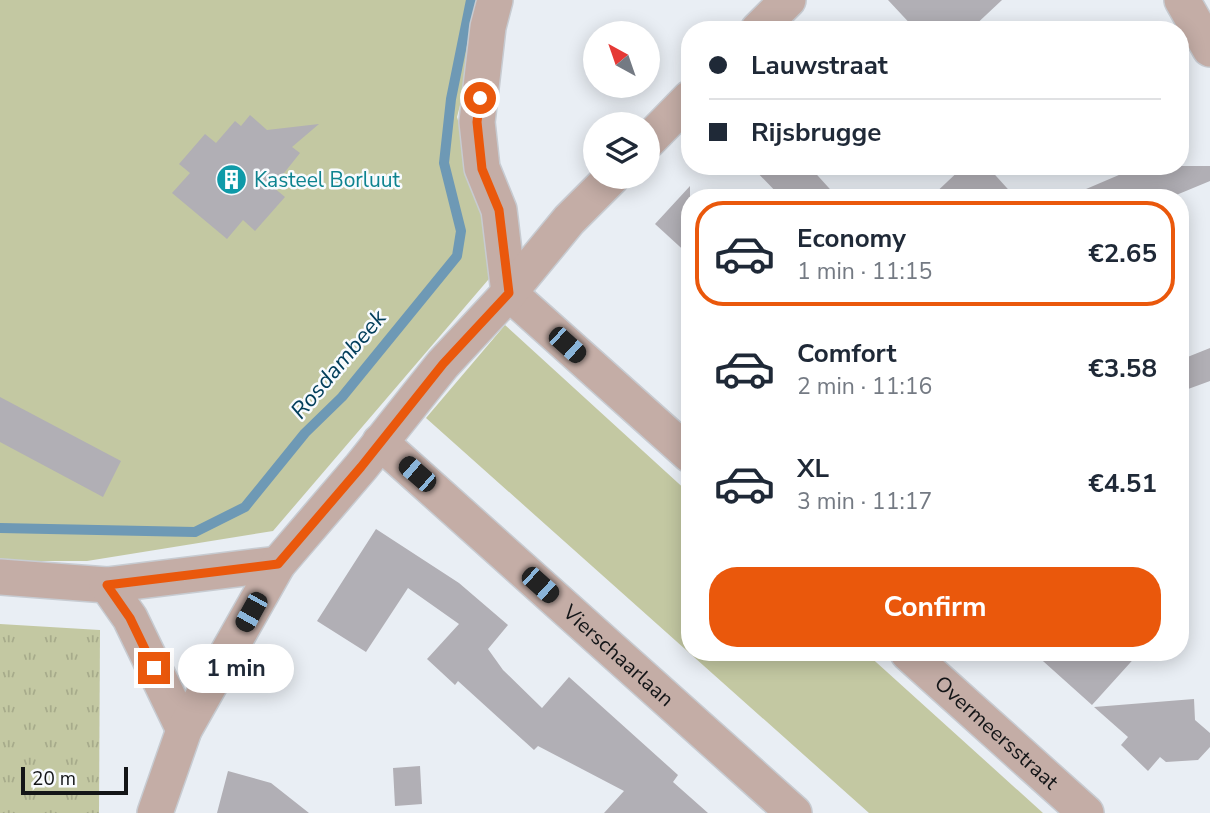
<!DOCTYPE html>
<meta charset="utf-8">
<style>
body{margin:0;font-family:"Nunito Sans",sans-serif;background:#f2f2f3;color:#1f2937;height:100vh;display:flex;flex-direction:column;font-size:26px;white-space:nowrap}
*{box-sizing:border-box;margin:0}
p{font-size:23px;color:#747a83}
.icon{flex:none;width:38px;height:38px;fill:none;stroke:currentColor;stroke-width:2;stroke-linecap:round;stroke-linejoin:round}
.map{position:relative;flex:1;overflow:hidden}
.details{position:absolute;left:681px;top:189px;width:508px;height:472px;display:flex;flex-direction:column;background:#fff;border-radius:28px;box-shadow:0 4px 18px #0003}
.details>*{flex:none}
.top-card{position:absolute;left:681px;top:21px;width:508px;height:154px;border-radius:28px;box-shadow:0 4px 18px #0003;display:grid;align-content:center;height:154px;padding:0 28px;background:#fff}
.needle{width:46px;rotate:320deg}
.fabs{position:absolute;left:583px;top:21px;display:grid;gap:14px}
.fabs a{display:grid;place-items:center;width:77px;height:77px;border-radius:50%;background:#fff;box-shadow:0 4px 18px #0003;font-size:35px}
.scale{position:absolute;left:21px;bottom:18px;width:107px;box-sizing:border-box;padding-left:7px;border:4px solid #131517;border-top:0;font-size:19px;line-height:24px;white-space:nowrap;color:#131517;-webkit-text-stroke:5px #f8fbfe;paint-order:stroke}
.end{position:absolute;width:32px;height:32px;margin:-16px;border:9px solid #ea580c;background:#fff;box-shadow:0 0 0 4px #fff}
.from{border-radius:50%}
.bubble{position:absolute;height:49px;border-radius:24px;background:#fff;box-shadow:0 4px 18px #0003;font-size:23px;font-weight:700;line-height:49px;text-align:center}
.car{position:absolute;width:21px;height:42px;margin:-21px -10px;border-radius:9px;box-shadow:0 0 5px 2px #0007;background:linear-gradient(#222 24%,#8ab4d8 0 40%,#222 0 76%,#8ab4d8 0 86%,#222 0)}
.top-card b{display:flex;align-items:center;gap:24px;height:66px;font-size:26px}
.top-card b+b{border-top:2px solid #e0e1e3}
.top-card i{width:18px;height:18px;background:#1f2937}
ul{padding:12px 0 0;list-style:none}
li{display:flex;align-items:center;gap:21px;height:105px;margin:0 14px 10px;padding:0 14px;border:4px solid transparent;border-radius:28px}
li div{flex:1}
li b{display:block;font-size:26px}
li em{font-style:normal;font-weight:700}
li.current{border-color:#ea580c}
li>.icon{width:63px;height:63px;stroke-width:1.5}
.cta{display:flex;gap:14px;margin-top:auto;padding:14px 28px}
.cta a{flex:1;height:80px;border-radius:28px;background:#ea580c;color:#fff;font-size:28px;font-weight:700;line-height:80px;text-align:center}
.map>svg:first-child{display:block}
</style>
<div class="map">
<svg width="1210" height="813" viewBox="0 0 1210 813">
<defs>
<pattern id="grass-tufts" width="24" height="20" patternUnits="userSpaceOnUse" patternTransform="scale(1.75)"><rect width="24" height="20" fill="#c3c8a2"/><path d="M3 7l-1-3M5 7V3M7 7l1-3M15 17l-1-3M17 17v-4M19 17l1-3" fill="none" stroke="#a7ab8b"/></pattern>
</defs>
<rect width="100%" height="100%" fill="#e9eef4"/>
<!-- grass -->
<path fill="url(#grass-tufts)" d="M0,624L100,630L99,813H0Z"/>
<!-- park -->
<path fill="#c3c8a2" d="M0,0H487L457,117L500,266L273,531L87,561H0Z
M505,325L689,493L690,653H866L1043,813H869L426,418Z"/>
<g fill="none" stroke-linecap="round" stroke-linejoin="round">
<!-- stream -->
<path stroke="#6e99b5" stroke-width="10" d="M0,528L195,532L245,507L305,433L342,397L457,256L461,231L444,163L451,99L471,0"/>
</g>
<!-- building -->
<path fill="#b1afb5" d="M888,0H1002L970,30H916Z
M250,115L267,130L319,124L292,147L300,153L273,187L285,197L255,231L243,220L227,239L172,193L190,173L179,164L205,134L216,143L235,121L241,126Z
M751,166H809L838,198H782Z
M964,166H987L1016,198H930Z
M1140,166H1210V181L1169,198H1065Z
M690,186V256L655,224Z
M1210,348V381L1180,392V360Z
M0,397L121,461L103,497L0,442Z
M376,529L459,583L508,625L488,649L503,670L542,708L569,677L678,775L673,782L708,813H604L624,791L538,746L534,750L458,681L455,685L427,659L459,624L408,588L366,652L317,621Z
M1034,653H1139L1092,705Z
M1194,699L1195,720L1210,733V747L1198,760L1166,762L1160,757L1148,771L1121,745L1128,737L1094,707Z
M420,766L422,804L395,806L393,768Z
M228,771L271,783L309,813H217Z"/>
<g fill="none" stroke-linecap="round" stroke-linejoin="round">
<defs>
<g id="street">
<path d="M495,0L488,27L477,122L482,168L499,210L509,293"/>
<path d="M1182,0L1210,49"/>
<path d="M758,30L788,0"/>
<path d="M648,141L690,98"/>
<path d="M509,293L690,455"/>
<path id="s1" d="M380,442L794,813"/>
<path d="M0,577L107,585L278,564"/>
<path d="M107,585L130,618L184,730"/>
<path id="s2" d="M908,653L1086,813"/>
<path d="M155,813L184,730L278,564L361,467L443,364L509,293L569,220L612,177"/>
</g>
</defs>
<!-- street casing -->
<use href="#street" stroke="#c7cbd1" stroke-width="38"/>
<!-- street -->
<use href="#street" stroke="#c4ada6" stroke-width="35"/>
</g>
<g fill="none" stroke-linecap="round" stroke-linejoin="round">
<!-- route -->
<path stroke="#ea580c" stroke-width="9" d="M154,668L130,618L107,585L278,564L361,467L443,364L509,293L499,210L482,169L477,122L480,98"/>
</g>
<!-- icons -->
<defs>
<symbol id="building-disc" viewBox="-11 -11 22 22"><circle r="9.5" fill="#0f9aa8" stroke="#f8fbfe"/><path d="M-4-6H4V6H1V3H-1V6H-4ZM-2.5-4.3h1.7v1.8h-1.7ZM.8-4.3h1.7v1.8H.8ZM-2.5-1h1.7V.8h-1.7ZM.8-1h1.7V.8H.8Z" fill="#fff"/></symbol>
</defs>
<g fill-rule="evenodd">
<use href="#building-disc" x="214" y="162" width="35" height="35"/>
</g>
<g text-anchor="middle" stroke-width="5" stroke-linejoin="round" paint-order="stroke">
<!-- culture labels -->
<g font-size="21" fill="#0d838f" stroke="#f8fbfe" text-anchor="start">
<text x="254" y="187">Kasteel Borluut</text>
</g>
<!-- street labels -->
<g font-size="21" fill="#131517" stroke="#f8fbfe">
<text dy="7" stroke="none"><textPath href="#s1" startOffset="320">Vierschaarlaan</textPath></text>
<text dy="7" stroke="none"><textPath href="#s2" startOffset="119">Overmeersstraat</textPath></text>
</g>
<!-- water labels -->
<g font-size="23" font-style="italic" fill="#003d5a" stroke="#f8fbfe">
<text transform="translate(338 364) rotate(-50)" y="8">Rosdambeek</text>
</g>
</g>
</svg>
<div class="fabs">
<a><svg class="needle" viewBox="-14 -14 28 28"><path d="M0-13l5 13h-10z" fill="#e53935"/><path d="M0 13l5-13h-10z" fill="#747a83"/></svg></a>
<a><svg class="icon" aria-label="layers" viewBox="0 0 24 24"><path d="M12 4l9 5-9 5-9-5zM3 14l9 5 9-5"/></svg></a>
</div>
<div class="scale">20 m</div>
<i class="end from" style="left:480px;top:98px"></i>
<i class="end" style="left:154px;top:668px"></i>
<div class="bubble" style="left:178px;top:644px;width:116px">1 min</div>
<i class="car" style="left:567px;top:345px;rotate:132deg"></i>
<i class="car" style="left:417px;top:474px;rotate:311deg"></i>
<i class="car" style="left:540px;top:585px;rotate:132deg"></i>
<i class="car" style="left:251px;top:612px;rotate:209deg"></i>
<div class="top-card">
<b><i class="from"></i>Lauwstraat</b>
<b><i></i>Rijsbrugge</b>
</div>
<section class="details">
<ul>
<li class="current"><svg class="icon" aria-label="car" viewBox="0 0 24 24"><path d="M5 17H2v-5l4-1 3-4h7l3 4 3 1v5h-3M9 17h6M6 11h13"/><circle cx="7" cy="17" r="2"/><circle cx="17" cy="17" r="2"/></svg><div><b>Economy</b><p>1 min · 11:15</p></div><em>€2.65</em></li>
<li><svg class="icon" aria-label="car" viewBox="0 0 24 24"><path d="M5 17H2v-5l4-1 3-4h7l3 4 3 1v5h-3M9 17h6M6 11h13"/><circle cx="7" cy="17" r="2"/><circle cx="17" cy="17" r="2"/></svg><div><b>Comfort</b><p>2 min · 11:16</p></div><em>€3.58</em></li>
<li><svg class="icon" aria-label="car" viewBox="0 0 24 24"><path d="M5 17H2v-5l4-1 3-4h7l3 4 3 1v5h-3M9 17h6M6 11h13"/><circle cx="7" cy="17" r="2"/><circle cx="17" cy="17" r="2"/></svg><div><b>XL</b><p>3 min · 11:17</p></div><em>€4.51</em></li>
</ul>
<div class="cta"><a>Confirm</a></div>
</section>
</div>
